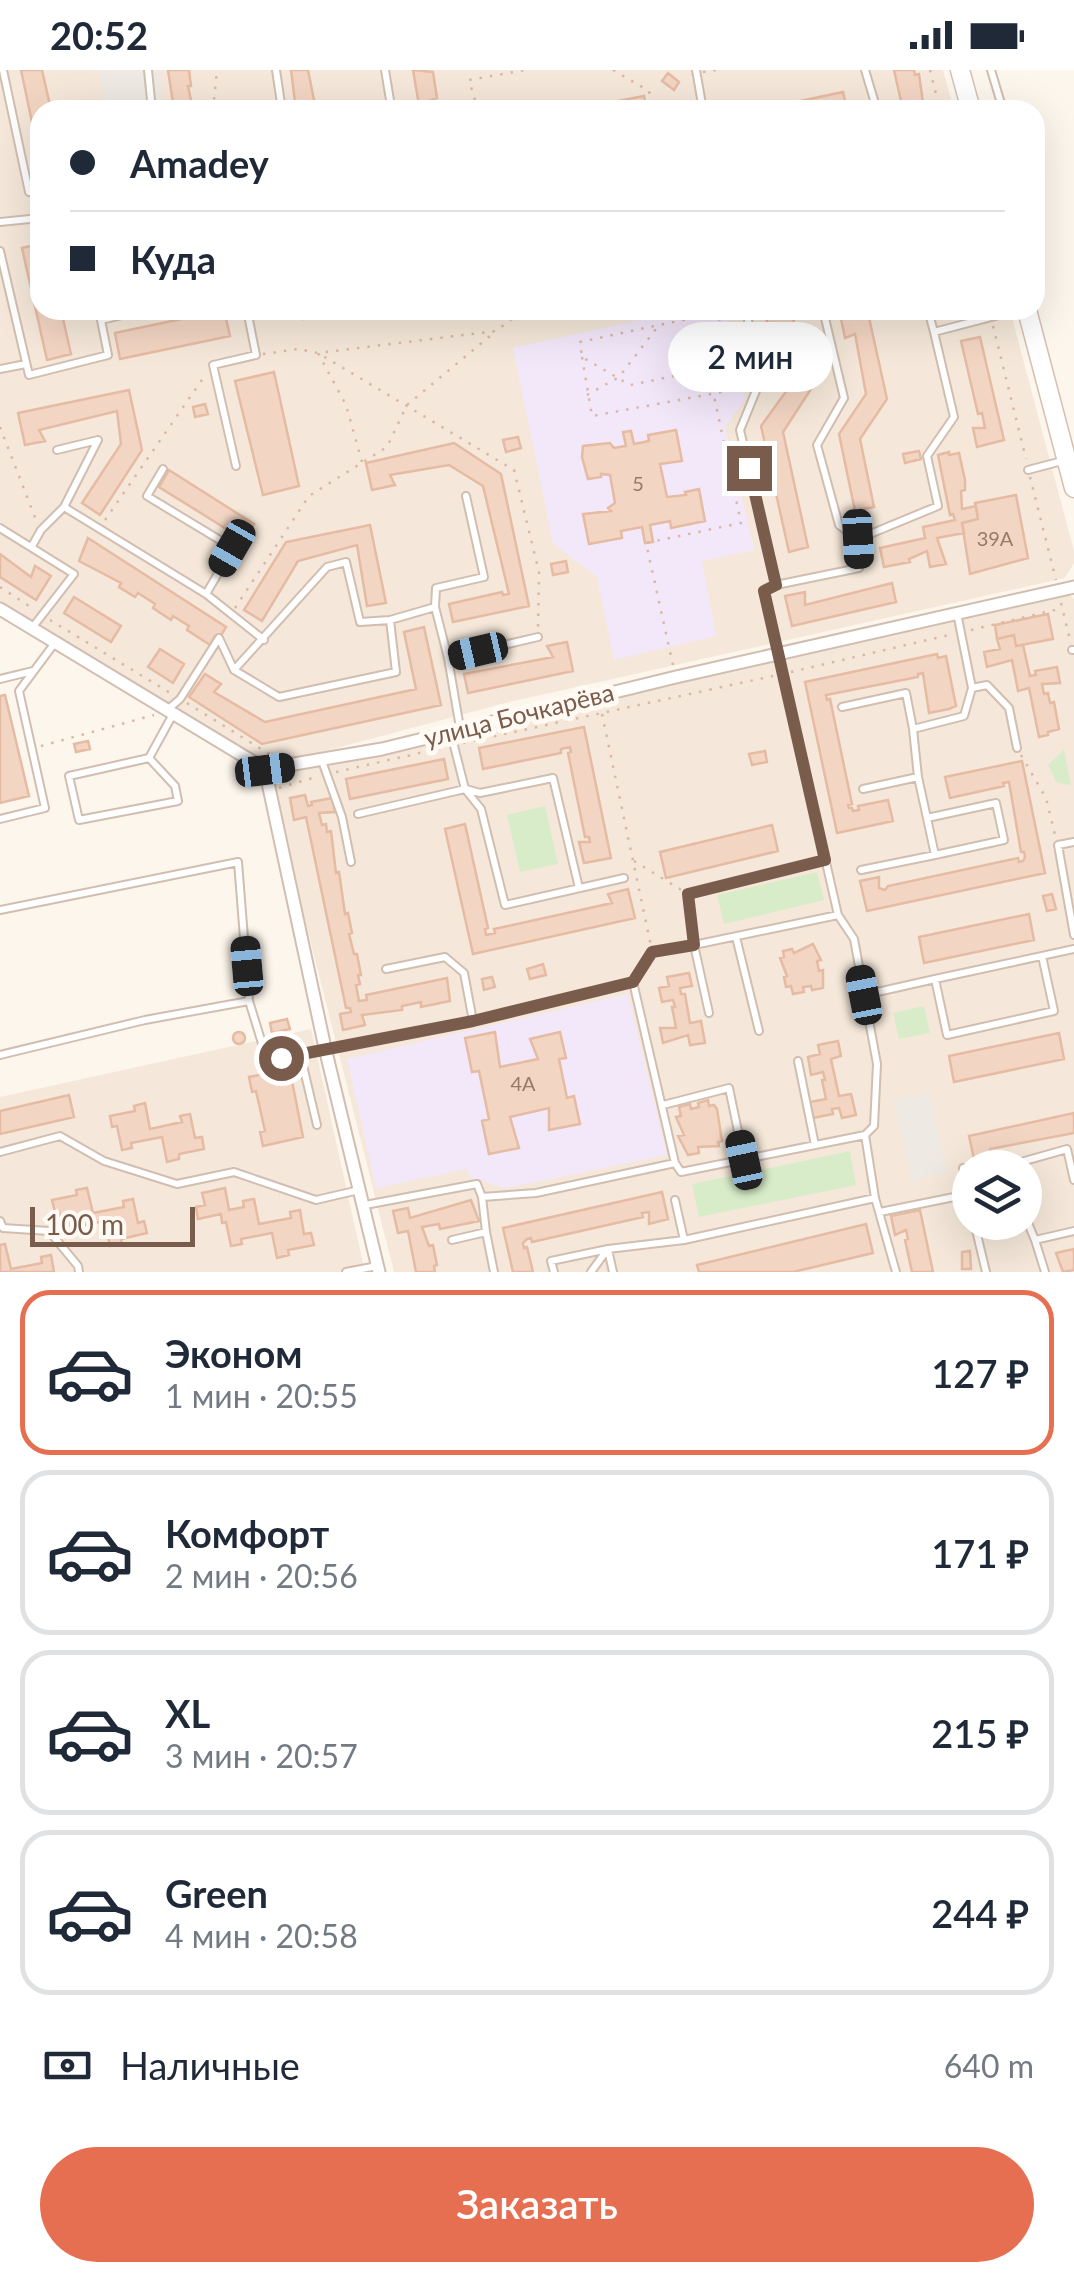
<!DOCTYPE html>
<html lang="ru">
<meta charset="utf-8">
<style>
body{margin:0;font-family:Lato,sans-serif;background:#f6f6f7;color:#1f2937;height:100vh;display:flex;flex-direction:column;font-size:38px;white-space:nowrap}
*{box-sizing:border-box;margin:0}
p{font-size:32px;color:#747a83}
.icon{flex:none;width:55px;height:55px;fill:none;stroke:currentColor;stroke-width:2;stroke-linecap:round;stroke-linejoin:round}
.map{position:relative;height:1202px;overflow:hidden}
.drawer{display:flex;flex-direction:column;background:#fff;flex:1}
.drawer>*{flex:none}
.top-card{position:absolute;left:30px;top:30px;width:1015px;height:220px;border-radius:30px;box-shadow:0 10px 40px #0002;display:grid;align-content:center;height:220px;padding:0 40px;background:#fff}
.tools{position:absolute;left:952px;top:1080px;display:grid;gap:20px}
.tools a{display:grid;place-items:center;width:90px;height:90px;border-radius:50%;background:#fff;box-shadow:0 10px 40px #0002;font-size:50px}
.scale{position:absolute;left:30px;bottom:25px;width:165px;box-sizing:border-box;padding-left:10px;border:5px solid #7a5c4d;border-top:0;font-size:28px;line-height:35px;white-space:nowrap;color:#7a5c4d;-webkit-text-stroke:8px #fffaf3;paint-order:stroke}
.end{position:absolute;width:45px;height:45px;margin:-22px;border:12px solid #7a5c4d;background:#fff;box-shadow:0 0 0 5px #fff}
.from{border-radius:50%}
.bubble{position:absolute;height:70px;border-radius:35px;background:#fff;box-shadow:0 10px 40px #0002;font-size:32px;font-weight:600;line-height:70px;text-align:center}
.car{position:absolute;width:30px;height:60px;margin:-30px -15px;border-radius:12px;box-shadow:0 0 8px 2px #0007;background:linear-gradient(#222 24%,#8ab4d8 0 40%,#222 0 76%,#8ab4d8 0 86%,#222 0)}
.top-card b{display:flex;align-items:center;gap:35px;height:95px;font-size:38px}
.top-card b+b{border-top:2px solid #e0e1e3}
.top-card i{width:25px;height:25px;background:#1f2937}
ul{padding:18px 0 0;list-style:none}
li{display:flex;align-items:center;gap:30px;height:165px;margin:0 20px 15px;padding:0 20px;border:5px solid #e0e1e3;border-radius:30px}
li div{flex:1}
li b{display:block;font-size:38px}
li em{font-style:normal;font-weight:600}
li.active{border-color:#e76f51}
li>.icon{width:90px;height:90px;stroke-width:1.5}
.pay{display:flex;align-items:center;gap:25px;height:110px;padding:0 40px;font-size:38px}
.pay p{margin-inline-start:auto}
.action{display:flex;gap:20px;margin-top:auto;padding:20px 40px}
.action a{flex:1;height:115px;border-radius:60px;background:#e76f51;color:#fff;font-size:40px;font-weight:600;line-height:115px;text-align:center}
.status{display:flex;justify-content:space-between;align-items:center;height:70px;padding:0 50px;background:#fff;direction:ltr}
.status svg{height:28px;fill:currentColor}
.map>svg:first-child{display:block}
</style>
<div class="status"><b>20:52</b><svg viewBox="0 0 49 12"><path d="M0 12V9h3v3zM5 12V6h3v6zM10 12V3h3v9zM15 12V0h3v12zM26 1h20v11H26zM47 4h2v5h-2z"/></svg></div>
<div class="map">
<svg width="1074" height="1202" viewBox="0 0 1074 1202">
<rect width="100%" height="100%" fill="#fdf6ec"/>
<!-- residential -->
<path fill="#f5e8da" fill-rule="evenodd" d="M0,0H943L954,40H40V240H1010L1074,481V493L1065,508L505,633L296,689L263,695L0,532Z
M1069,524L1074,529V1202H394L272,719L285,703ZM970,1098H1025V1152H970Z
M311,959L365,1202H0V1027Z"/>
<!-- industrial -->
<path fill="#efe9e4" d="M98,0H159L164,40H108Z
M929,1022L947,1103L912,1111L893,1030Z"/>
<!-- education -->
<path fill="#f3e8fa" d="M685,240H726L746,328L725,357L754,480L702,491L716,566L614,590L597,507L553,473L513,278Z
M628,924L667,1085L505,1118L470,1107L467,1099L376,1118L347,989Z"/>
<!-- green -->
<path fill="#d8ecc9" d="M1064,679L1071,715L1057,713L1048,695Z
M545,736L558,794L520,802L507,745Z
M817,802L824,830L724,854L717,825Z
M924,936L930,963L899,969L893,943Z
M850,1081L856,1115L699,1147L692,1114Z"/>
<!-- building -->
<path fill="#f3d5c3" stroke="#e6bba3" stroke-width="2.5" d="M21,0H42L51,40H40V90Z
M168,0H189L191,16H188L193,40H174Z
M291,0H308L316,40H296Z
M413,0L433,2L437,28L419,35Z
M894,0H914L915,5L919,4L924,40H903Z
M668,3L679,12L674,20L662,11Z
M843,22L847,40H757Z
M644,26L646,36L650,35L651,40H579L618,35V31Z
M40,174V240H61L71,284L47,290L22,178Z
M224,240L230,266L120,289L115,263Z
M300,240H342L303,249Z
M791,240L811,319L783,362L808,477L789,482L761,356L790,316L780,269L783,268L780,256L769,261L765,242Z
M868,243L887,329L860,369L874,437L855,441L839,364L866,324L855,264L845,268L841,249Z
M980,267L1004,370L977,377L973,358H985L982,343L978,344L961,271Z
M274,302L299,416L263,425L235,311Z
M129,320L142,380L100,445L82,433L121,374L117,341L39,360L45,371L25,375L18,343Z
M205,334L208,344L195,347L193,337Z
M676,360L682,391L660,394L667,427L686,425L685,422L699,419L705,451L671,458L670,451L650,455L653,472L645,473L642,457L621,461L622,468L589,474L583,444L611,441L608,438L615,433L610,405L601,404V407L588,409L582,387L583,376L610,373L614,378L626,376L623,362L631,361L634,374L649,371L648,365Z
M518,367L521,378L506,382L503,370Z
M454,373L501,404L529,536L453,552L449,534L502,522L503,525L509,524L483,416L449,395L390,405L395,415L372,420L366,393Z
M919,381L921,389L905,393L903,384Z
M949,382V385L959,383L965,410V420L961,421L962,439L976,436L978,449L962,453L964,463L937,468L946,494L930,497L927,481L909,489L910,492L884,497L880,478L925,468L923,457L955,450L953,444L950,445L938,385Z
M169,400L254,454L244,470L159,417Z
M1016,425L1028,488L970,504L962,453L978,449L975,433Z
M370,455L386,533L367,536L357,475L298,491L262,551L244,540L286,472Z
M88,468L226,557L219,569L215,566L210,575L187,560L189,556L173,546L171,550L153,538L155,534L138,523L135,527L119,517L121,513L79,491Z
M0,484L31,507L35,496L51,506L36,530L0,507Z
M566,491L568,502L553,505L551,494Z
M892,513L896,532L792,556L785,526L805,522V535Z
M74,527L121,556L111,572L64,543Z
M1048,544L1053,569L1016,576L1014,565L997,569L995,555Z
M424,557L441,635L262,674L189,627L205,604L221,614L214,622L265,652L416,619L404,562Z
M1014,565L1016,576L1023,575L1030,606L1036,605L1035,601L1057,597L1060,613L1042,614L1044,624L1048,623L1050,633L1054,632L1059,659L1048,662V665L1039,667L1029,618L1018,621L1012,590L987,597L984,582L1000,579L997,569Z
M567,572L573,601L468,623L464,604L553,587L547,576Z
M160,579L184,594L173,613L148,597Z
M937,584L938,588L946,586L956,636L949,639L929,643L923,603L918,604V607L826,625L827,630L830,629L852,734L848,735L849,738H852L853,741L859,740L858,736L888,730L893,751L837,763L805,612Z
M5,625L29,726L0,733V626Z
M584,657L611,788L584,793L579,772H590L589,767H585L568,683L571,682L570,677L561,679V683L483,699L479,678Z
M88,671L90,679L76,682L74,674Z
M765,681L767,692L752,695L749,684Z
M444,689L448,709L350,729L346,709Z
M1022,691L1045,803L867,841L860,811L879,807V818L885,820L888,816L1018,788L1019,792L1023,791L1025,787L1024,782H1021L1009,712L1003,713L1004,716L950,728L945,707Z
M305,725L308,736L312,735L311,732L332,728L335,742L319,743L322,755L326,754L327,762L331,761L336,803L339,802L345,844L348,843L352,863L349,864L354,884H357L361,905H358L360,914L356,915L359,931L367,930L366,925L447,908L450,931L421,937V932L402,936V940L362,945L365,955L343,960L340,944L351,942L350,938H346L306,747L294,750L290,728Z
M465,754L488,858L485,859L486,865L495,863L494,859L612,833L608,824L628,819L635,848L473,884L445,759Z
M772,755L778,781L666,808L660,782Z
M1052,824L1056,839L1047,841L1043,826Z
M1029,844L1034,870L924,893L919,867Z
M813,874L821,890L817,891L819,901L823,900V918L812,920L811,916L803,917L804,922L793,924L791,916L786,917L784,907L787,906L780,888L784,887L783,881L792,879L794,883Z
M543,894L546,905L530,909L527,899Z
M689,903L692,916L680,918L681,924H685L690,953L701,951L705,973L690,975L688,965L663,973L660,958H676L672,937H675L673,930L662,932L659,918L669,916L667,907Z
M492,907L495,917L484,920L482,909Z
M287,949L290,959L272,963L270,953Z
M233 968a6 6 0 1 1 12 0a6 6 0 1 1-12 0Z
M495,962L500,997L538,989L530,969L560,962L566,988L559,989L567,1028L574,1026L580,1054L549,1060V1038L510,1047L519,1078L489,1084L482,1051L489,1049L479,1001L472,1002L465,968Z
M1059,963L1064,989L954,1012L949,986Z
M838,971L841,986L831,989L839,1026L851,1024L856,1045L842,1048L839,1038L832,1039L833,1044L813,1048L810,1032L826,1029L822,1010H825L823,1002L811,1005L808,987L820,984L818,975Z
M291,991L294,1006H291L303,1067L263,1076L260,1062L265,1061L256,1021L252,1022L249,1007L273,1002L272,995Z
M69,1025L74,1047L0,1064V1041Z
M708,1030L709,1036L714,1035L717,1039L722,1071L718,1072L719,1076L698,1077L699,1083L688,1085L678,1066L684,1065L676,1047L681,1046L679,1037L690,1034L691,1039L699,1037L698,1033Z
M145,1033L150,1059L182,1052L180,1046L190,1044L195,1068L202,1067L204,1079L179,1084V1089L167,1092L162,1067L131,1073L132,1078L122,1080L117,1056L112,1057L110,1046L135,1041L134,1036Z
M1074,1043V1063L990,1079L995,1098H976L969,1066Z
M87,1118L93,1143L124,1137L123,1131L133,1129L138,1153L144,1151L147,1163L121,1169L122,1174L110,1176L105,1151L74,1157L75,1162L64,1164L59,1141L55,1142L52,1130L77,1125L76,1120Z
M225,1118L229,1140L244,1137L243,1131L254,1129L259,1154L291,1148L290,1142L300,1140L304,1164L311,1163L314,1175L288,1180L289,1185L277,1188L272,1163L241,1169L242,1174L231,1176L226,1152L222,1153L221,1144L198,1149L196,1137L205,1135L202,1123Z
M662,1122L668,1149L649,1154V1142L642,1143L643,1147L532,1172L531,1168L527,1169L523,1173L524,1178L527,1177L533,1202H513L503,1158Z
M471,1130L479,1151L440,1159L439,1154L422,1157L429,1176L433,1175L437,1195L434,1196L435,1202H416L408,1161L398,1163L393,1141L408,1138L410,1148Z
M920,1140L933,1202H912L905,1170L908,1169L906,1160L895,1165L891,1146Z
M866,1154L873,1183L793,1202H699L697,1195Z
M5,1174L11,1199L42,1193L41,1187L51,1185L54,1202H0V1175Z
M1074,1179V1200L1063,1202L1056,1183Z
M970,1181L971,1199H962V1182Z"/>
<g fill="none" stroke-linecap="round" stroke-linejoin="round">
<defs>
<path id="lane" d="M3,0L29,122
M148,0L152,40
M276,0L282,40
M385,0L390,30
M696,0L703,40
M865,0L877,40
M991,0L1003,40
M0,152L40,148
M0,181L29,305L108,285L101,250
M99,240L101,250L144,240
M746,240L760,311L740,360L776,515L764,521L838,845L854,869L877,994L874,1056L865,1065L875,1128L896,1202
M928,240L934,262L1018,240
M824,244L844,328L817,375L839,455L858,469
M0,299L26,294
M236,396L213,295L256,285L247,240
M163,399L147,426L233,478L206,524
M1028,400L1066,390
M64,437L206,524L264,570
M0,458L74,504L32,558
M32,476L41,460L64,437L98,370L57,380
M776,515L859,498L858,469L938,436L927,386L954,347L934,262
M957,543L972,618L987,615L1009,638L1017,678
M390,550L360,552L346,492L327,497L234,600L279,627L396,602L390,550L435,537
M1072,580H1074
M448,588L435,537L436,518L484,507L466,426
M0,609L33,601
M842,637L906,623L913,659L964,646L972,618
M167,640L180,629L219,568L234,600
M149,688L69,706L79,750L178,731L175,716L149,688L172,646
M322,691L342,747L351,792
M465,719L481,739L505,835L624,808
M466,719L480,723L553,708L579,818
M863,719L918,707
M358,744L465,719L452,668L460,658L448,588L538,567
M927,748L996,733L1004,770L935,785
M0,749L45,738L19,621L54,574
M1074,772L1058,775L1074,865
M825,790L688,824L694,875L838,845
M861,800L935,785L918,707L913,659
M0,840L238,792L249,931
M736,867L759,961
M1042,886L1054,941L947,965L935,909L1074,879
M386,899L445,887L464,903L473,951
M633,912L652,882L694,875L709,943
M864,925L935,909
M300,983L317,1055
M0,985L145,950L249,931L265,983L281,988L473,951L633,912L675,1093L681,1102L865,1065
M798,991L815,1075
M663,1035L729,1018L744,1090
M0,1082L60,1066L104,1091L177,1114L234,1102L316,1130L359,1120
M963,1098L970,1131
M1014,1098V1094L1067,1079L1074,1110
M675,1130L684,1170
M365,1135L477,1114L482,1127
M880,1142L969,1124
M1025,1146L1035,1170L1074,1161
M0,1151L3,1158L49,1161L78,1196L79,1202
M975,1152L976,1160L1018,1152
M976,1160L986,1202
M486,1162L494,1202
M452,1170L486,1162L482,1127L536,1123L675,1093
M1035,1170L1045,1202
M608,1180L613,1202
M346,1202L377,1196
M554,1202L551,1191L608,1179L684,1170L875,1128
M591,1202L607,1180"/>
<path id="street" d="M0,539L265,699L382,679L676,607L1074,517
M265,699L325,978L379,1202"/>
<path id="secondary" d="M960,0L971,40
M1027,240L1074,418"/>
</defs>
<!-- lane casing -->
<use href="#lane" stroke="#d1beb0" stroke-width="10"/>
<!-- street casing -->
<use href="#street" stroke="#d1beb0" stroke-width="15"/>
<!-- secondary casing -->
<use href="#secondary" stroke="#d6c0b0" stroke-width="21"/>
<!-- path -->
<path stroke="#d9b8a5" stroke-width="2.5" stroke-dasharray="2.5 8" stroke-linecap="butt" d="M613,0L649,21L653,40
M930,0L940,40
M703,2L716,0
M400,33L422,40
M213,40L217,0
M478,40L469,10L525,0
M907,240L921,252
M993,256L1026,389
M263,284L298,279L318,283L514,400L539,502L538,560
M582,287L592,346L733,320L728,295L630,315L582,287L580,272L659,255
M587,325L619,307L659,255L718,243L728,294
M0,357L36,450
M362,392L346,335L318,283L496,261L524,240
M1030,407L1056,510
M105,450L206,304
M0,517L35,540
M1061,533L1071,574
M235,538L309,426L387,377L407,335L496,261
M50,550L172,624
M971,560L1063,538
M673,595L646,473L741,453L714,326
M791,602L953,564
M187,633L274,687
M602,644L651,876
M463,673L773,606
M41,676L154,645
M1021,685L1046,728L1056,769
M336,702L446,677
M279,718L319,706
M634,791L683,821"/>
<!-- lane -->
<use href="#lane" stroke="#fff" stroke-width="6"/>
<!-- street -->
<use href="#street" stroke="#fff" stroke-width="11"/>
<!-- secondary -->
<use href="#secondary" stroke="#fff" stroke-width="18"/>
</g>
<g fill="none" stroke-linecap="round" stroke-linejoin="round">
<!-- route -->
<path stroke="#7a5c4d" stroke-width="12" d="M281,988L473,951L633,912L652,882L694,875L688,824L825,790L764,521L776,515L749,398"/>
</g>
<g text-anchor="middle" stroke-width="10" stroke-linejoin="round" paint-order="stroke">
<!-- number labels -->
<g font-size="20" fill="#987a6a">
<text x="638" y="421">5</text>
<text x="995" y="476">39А</text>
<text x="523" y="1021">4А</text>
</g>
<!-- street labels -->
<g font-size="25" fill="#7a5c4d" stroke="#fffaf3">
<text transform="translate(519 645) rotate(-14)" y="9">улица Бочкарёва</text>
</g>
</g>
</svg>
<div class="tools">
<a><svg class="icon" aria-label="layers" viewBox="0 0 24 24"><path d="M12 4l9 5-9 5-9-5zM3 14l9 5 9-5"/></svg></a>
</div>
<div class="scale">100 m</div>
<i class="end from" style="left:281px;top:988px"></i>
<i class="end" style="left:749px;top:398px"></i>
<div class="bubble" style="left:668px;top:252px;width:165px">2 мин</div>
<i class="car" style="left:858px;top:469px;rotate:177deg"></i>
<i class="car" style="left:232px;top:478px;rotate:210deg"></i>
<i class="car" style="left:478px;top:581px;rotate:257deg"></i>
<i class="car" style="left:265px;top:700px;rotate:83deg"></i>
<i class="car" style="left:247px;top:896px;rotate:355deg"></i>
<i class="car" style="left:864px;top:925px;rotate:349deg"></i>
<i class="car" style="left:744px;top:1090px;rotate:348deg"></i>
<div class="top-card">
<b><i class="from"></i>Amadey</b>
<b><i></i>Куда</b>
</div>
</div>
<section class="drawer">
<ul>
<li class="active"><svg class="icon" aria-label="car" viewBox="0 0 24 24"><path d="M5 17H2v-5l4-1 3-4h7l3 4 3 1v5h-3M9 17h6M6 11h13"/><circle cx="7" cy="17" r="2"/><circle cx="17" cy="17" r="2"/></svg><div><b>Эконом</b><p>1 мин · 20:55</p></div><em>127 ₽</em></li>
<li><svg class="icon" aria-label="car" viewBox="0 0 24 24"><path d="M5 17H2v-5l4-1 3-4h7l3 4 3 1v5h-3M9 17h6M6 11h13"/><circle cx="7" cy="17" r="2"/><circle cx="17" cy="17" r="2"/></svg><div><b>Комфорт</b><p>2 мин · 20:56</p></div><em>171 ₽</em></li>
<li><svg class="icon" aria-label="car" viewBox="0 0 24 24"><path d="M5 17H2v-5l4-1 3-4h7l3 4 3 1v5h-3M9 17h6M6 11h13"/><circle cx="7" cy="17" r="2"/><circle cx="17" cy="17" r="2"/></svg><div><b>XL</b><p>3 мин · 20:57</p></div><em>215 ₽</em></li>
<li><svg class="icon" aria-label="car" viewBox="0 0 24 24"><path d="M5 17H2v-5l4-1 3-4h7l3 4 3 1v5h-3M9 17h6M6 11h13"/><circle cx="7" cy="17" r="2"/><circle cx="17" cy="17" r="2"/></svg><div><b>Green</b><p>4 мин · 20:58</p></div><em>244 ₽</em></li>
</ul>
<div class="pay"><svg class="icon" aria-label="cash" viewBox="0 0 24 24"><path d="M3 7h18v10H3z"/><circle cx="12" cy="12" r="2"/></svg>Наличные<p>640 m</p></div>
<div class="action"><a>Заказать</a></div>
</section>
